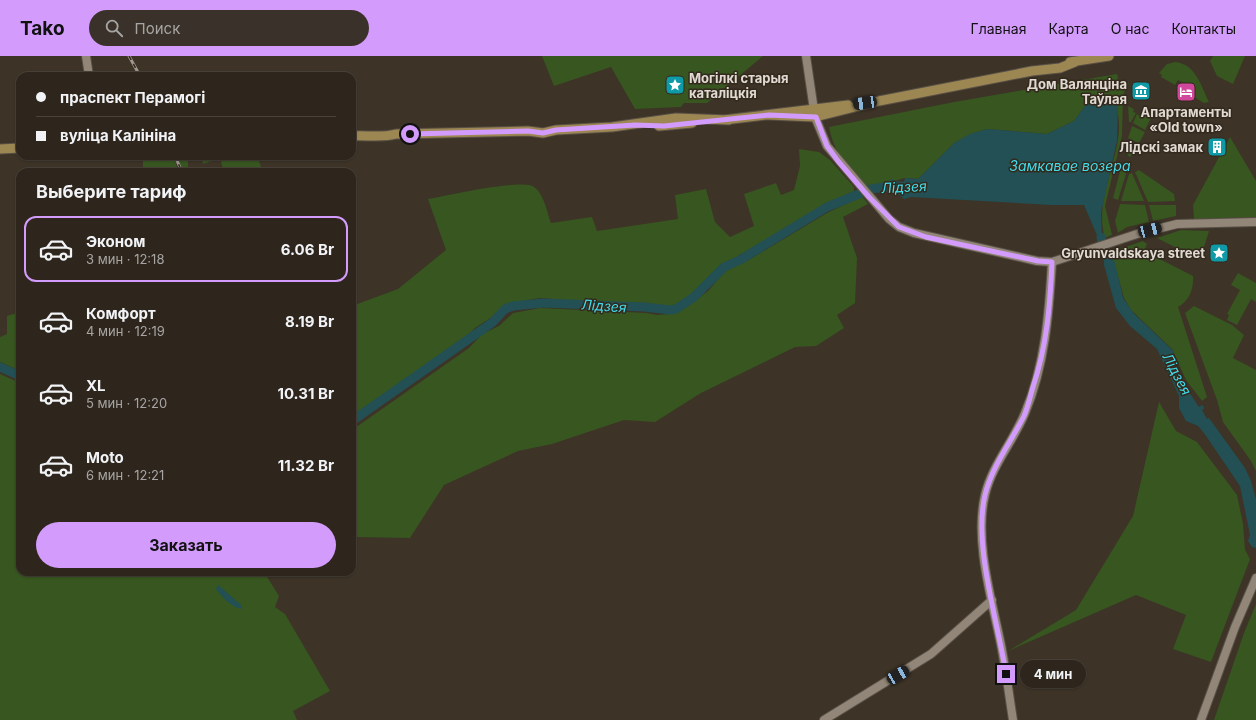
<!DOCTYPE html>
<html lang="ru">
<meta charset="utf-8">
<style>
body{margin:0;font-family:Inter,sans-serif;background:#3a322a;color:#f1f3f6;height:100vh;display:flex;flex-direction:column;font-size:15px;white-space:nowrap}
*{box-sizing:border-box;margin:0}
p{font-size:13px;color:#a7a5a4}
.icon{flex:none;width:22px;height:22px;fill:none;stroke:currentColor;stroke-width:2;stroke-linecap:round;stroke-linejoin:round}
.map{position:relative;flex:1;overflow:hidden}
.panel{position:absolute;left:16px;top:112px;width:340px;height:408px;display:flex;flex-direction:column;background:#2e261d;border-radius:12px;box-shadow:0 1px 3px #0004,0 0 0 1px #49433b}
.panel>*{flex:none}
.hud{position:absolute;left:16px;top:16px;width:340px;height:88px;border-radius:12px;box-shadow:0 1px 3px #0004,0 0 0 1px #49433b;display:grid;align-content:center;height:88px;padding:0 20px;background:#2e261d}
.end{position:absolute;width:18px;height:18px;margin:-9px;border:5px solid #d39cfc;background:#111;box-shadow:0 0 0 2px #111}
.from{border-radius:50%}
.bubble{position:absolute;height:28px;border-radius:14px;background:#2e261d;box-shadow:0 1px 3px #0004,0 0 0 1px #49433b;font-size:13px;font-weight:700;line-height:28px;text-align:center}
.car{position:absolute;width:12px;height:24px;margin:-12px -6px;border-radius:5px;box-shadow:0 0 3px 1px #0007;background:linear-gradient(#222 24%,#8ab4d8 0 40%,#222 0 76%,#8ab4d8 0 86%,#222 0)}
.hud b{display:flex;align-items:center;gap:14px;height:38px;font-size:15px}
.hud b+b{border-top:1px solid #49433b}
.hud i{width:10px;height:10px;background:#f1f3f6}
ul{padding:0;list-style:none}
li{display:flex;align-items:center;gap:12px;height:66px;margin:0 8px 6px;padding:0 12px;border:2px solid transparent;border-radius:12px}
li div{flex:1}
li b{display:block;font-size:15px}
li em{font-style:normal;font-weight:700}
li.current{border-color:#d39cfc}
li>.icon{width:36px;height:36px;stroke-width:1.5}
h2{padding:0 20px;font-size:18px;line-height:48px}
.button{display:flex;gap:8px;margin-top:auto;padding:8px 20px}
.button a{flex:1;height:46px;border-radius:24px;background:#d39cfc;color:#111;font-size:16px;font-weight:700;line-height:46px;text-align:center}
header{display:flex;align-items:center;gap:24px;box-sizing:border-box;height:56px;padding:0 20px;background:#d39cfc;color:#111}
header strong{font-size:19px}
nav{display:flex;gap:22px;margin-inline-start:auto;font-size:14px}
.search{width:280px;height:36px;background:#3a322a;display:flex;align-items:center;gap:10px;box-sizing:border-box;padding:0 14px;border-radius:22px;color:#a7a5a4;font-size:15px}
.map>svg:first-child{display:block}
</style>
<header>
<strong>Tako</strong>
<div class="search"><svg class="icon" aria-label="search" viewBox="0 0 24 24"><circle cx="10" cy="10" r="6"/><path d="M15 15l6 6"/></svg>Поиск</div>
<nav><a>Главная</a><a>Карта</a><a>О нас</a><a>Контакты</a></nav>
</header>
<div class="map">
<svg width="1256" height="664" viewBox="0 0 1256 664">
<rect width="100%" height="100%" fill="#3d3327"/>
<!-- green -->
<path fill="#375620" d="M542,0H763L707,47H684L681,51L635,53L611,11L554,30Z
M1213,0H1245L1233,28L1217,20L1210,5Z
M1175,6C1196,8 1201,30 1209,46L1204,47L1189,38L1193,32L1178,24L1175,29L1161,21L1162,19L1159,17L1167,8Z
M1117,18L1120,30L1129,27L1123,39L1122,80L1105,150L1112,179L1105,182C1091,137 1133,87 1114,45H1095L1085,50L1074,65L1047,78L987,73L971,78L954,87L918,123C914,123 910,122 905,122C892,124 878,136 865,130C848,109 834,98 829,71L954,46Z
M1128,50L1134,53L1133,56L1136,57L1131,66H1129Z
M1141,57L1151,62L1145,74L1133,67L1137,58L1140,60Z
M1132,70L1145,76L1139,87L1128,82Z
M1230,81L1256,125V161L1194,163L1193,149Z
M1127,85L1138,90L1133,99L1129,101L1125,93Z
M799,93L819,96L830,104L854,131V135L720,210C705,227 690,244 669,252L540,242L505,248L492,261L475,272L463,284L352,362V294L357,279L352,268V250L398,233L446,194L428,143C446,140 522,122 534,131C544,138 547,156 551,167L592,161L597,175L678,163L675,139L706,133L715,166L730,181L754,170L744,138L776,127L781,139L794,134L800,110Z
M143,100H173L179,116H132L143,115Z
M177,100H188V113L187,116H183Z
M202,100H213L214,104L203,108Z
M223,100H257L263,116H218L223,113L221,106L223,104Z
M1124,113L1126,118L1118,144L1113,142L1120,115Z
M1139,114L1174,138L1175,145L1148,146L1135,116Z
M1132,117L1144,145H1121L1129,118Z
M862,140L868,148L843,161L857,202L855,247L837,259L844,272L816,290L795,291L701,337L655,366L624,364L552,388L518,395L444,429L410,482L357,481L352,479V374L469,292L482,278L499,270L513,257L540,252L647,257L657,259L669,258L684,253L708,235L725,215L752,202L827,157Z
M1120,148L1145,149L1149,166L1127,171L1118,177L1115,165Z
M1149,149H1176V160L1153,165Z
M1181,174L1209,175L1200,204L1157,182Z
M1143,185L1147,188L1144,195L1193,220C1194,233 1189,245 1178,251L1207,341L1202,345L1186,324L1172,293L1131,254L1124,242L1111,196Z
M1238,217L1256,227V246L1251,243L1237,269L1227,264L1229,259L1227,258L1240,234L1231,229Z
M1194,250L1232,269L1244,279L1233,302L1256,314V415L1251,405L1223,366L1217,344L1185,257Z
M20,256V315L0,306V281L7,278V260Z
M0,318L20,327V516H264L279,540L275,551L285,558L330,635L293,655L297,664H0Z
M1159,346L1176,375L1197,386L1237,439L1243,468L1245,494L1250,503L1211,606L1173,593L1186,559L1136,539L1008,595L1076,554L1133,460Z
M1256,548V664H1214L1244,577Z"/>
<!-- water -->
<path fill="#225054" d="M1108,44L1118,48L1117,85L1101,157L1102,184H1099L1084,149H1051L911,141L904,143L898,138H888L886,135H883L884,137L873,136L869,132L879,131L892,123L895,125L904,126L905,122L918,123L954,87L970,78L987,73L1047,78L1074,65L1085,50L1091,46Z
M1110,195L1107,198L1120,248L1129,261L1168,295L1189,336L1199,351L1203,349L1204,353L1202,354L1207,363L1209,362L1245,412L1251,425L1256,443V492L1252,491L1248,485L1250,479L1240,430L1204,377L1198,370L1186,365L1179,352V340L1157,293L1130,270L1116,252L1104,209V202L1097,198Z
M218,529L241,549L242,553C232,552 222,541 216,533Z"/>
<g fill="none" stroke-linecap="round" stroke-linejoin="round">
<!-- river -->
<path stroke="#225054" stroke-width="9" d="M1101,181L1104,196L1110,206L1119,244L1130,260L1169,297
M0,311L20,320
M352,365L493,266L505,253L513,250L543,247L644,251L670,254L676,253L694,241L724,211L740,204L827,151L871,133L883,131"/>
<defs>
<path id="secondary" d="M86,0L89,20
M806,0L815,61L827,90L889,163L899,171L914,177L1037,205L1052,206L1137,178L1177,168L1256,166
M824,664L931,598L992,544
M1013,664C1009,639 1006,614 1001,589C992,544 974,485 985,439C992,409 1013,386 1025,357C1045,309 1049,258 1052,206
M1201,664L1235,571L1256,522"/>
<path id="primary" d="M1070,6L1109,0
M769,59L815,61L879,45L1032,15L1060,12L1075,6
M724,64L848,49
M659,70L692,67
M352,80C367,79 382,82 396,78L528,75L543,77L556,74L612,71L676,62L729,64
M0,93L20,92"/>
</defs>
<!-- secondary casing -->
<use href="#secondary" stroke="#595046" stroke-width="10"/>
<!-- primary casing -->
<use href="#primary" stroke="#595046" stroke-width="11"/>
<!-- secondary -->
<use href="#secondary" stroke="#918677" stroke-width="8"/>
<!-- primary -->
<use href="#primary" stroke="#9c8753" stroke-width="9"/>
<defs>
<path id="rail" d="M129,0L140,20
M175,100L182,116"/>
</defs>
<!-- rail casing -->
<use href="#rail" stroke="#9f978e" stroke-width="3"/>
<!-- rail -->
<use href="#rail" stroke="#33291d" stroke-width="1.5" stroke-dasharray="4.5" stroke-linecap="butt"/>
</g>
<g fill="none" stroke-linecap="round" stroke-linejoin="round">
<!-- route -->
<path stroke="#d39cfc" stroke-width="5" d="M410,78L528,75L543,77L556,74L635,69L664,70L769,59L816,61L827,90L838,105L869,141L899,171L926,181L1038,205L1052,206C1050,250 1047,289 1033,331C1030,341 1028,351 1024,360C1011,386 992,410 985,439C973,489 998,566 1006,618"/>
</g>
<!-- icons -->
<defs>
<symbol id="sight-square" viewBox="-11 -11 22 22"><rect x="-9" y="-9" width="18" height="18" rx="4" fill="#0f9aa8" stroke="#33291d"/><path d="M0-6L1.8-2.2L6-1.7L2.9 1.2L3.7 5.4L0 3.3L-3.7 5.4L-2.9 1.2L-6-1.7L-1.8-2.2Z" fill="#fff"/></symbol>
<symbol id="museum-square" viewBox="-11 -11 22 22"><rect x="-9" y="-9" width="18" height="18" rx="4" fill="#0f9aa8" stroke="#33291d"/><path d="M0-6L6-3V-2H-6V-3ZM-5-1h2V3h-2ZM-1-1h2V3h-2ZM3-1h2V3H3ZM-6 4H6V6H-6Z" fill="#fff"/></symbol>
<symbol id="hotel-square" viewBox="-11 -11 22 22"><rect x="-9" y="-9" width="18" height="18" rx="4" fill="#d1479c" stroke="#33291d"/><path d="M-6-4.5h1.5V1H6V5H4.5V3h-9V5H-6ZM-4 0a1.8 1.8 0 1 1 3.6 0ZM.5 0V-2.5h3Q6-2.5 6 0Z" fill="#fff"/></symbol>
<symbol id="building-square" viewBox="-11 -11 22 22"><rect x="-9" y="-9" width="18" height="18" rx="4" fill="#0f9aa8" stroke="#33291d"/><path d="M-4-6H4V6H1V3H-1V6H-4ZM-2.5-4.3h1.7v1.8h-1.7ZM.8-4.3h1.7v1.8H.8ZM-2.5-1h1.7V.8h-1.7ZM.8-1h1.7V.8H.8Z" fill="#fff"/></symbol>
</defs>
<g fill-rule="evenodd">
<use href="#sight-square" x="664" y="18" width="22" height="22"/>
<use href="#museum-square" x="1130" y="24" width="22" height="22"/>
<use href="#hotel-square" x="1175" y="25" width="22" height="22"/>
<use href="#building-square" x="1206" y="80" width="22" height="22"/>
<use href="#sight-square" x="1208" y="186" width="22" height="22"/>
</g>
<g text-anchor="middle" stroke-width="3" stroke-linejoin="round" paint-order="stroke">
<!-- poi labels -->
<g font-size="13" font-weight="bold" fill="#e0dad2" stroke="#33291d" text-anchor="end">
<text x="689" y="27" text-anchor="start">Могілкі старыя<tspan x="689" dy="15">каталіцкія</tspan></text>
<text x="1127" y="33">Дом Валянціна<tspan x="1127" dy="15">Таўлая</tspan></text>
<text x="1186" y="61" text-anchor="middle">Апартаменты<tspan x="1186" dy="15">«Old town»</tspan></text>
<text x="1203" y="96">Лідскі замак</text>
<text x="1205" y="202">Gryunvaldskaya street</text>
</g>
<!-- water labels -->
<g font-size="14" font-style="italic" fill="#41dbe9" stroke="#33291d">
<text x="1070" y="115">Замкавае возера</text>
<text transform="translate(904 131) rotate(-3)" y="5">Лідзея</text>
<text transform="translate(604 250) rotate(4)" y="5">Лідзея</text>
<text transform="translate(1177 318) rotate(62)" y="5">Лідзея</text>
</g>
</g>
</svg>
<i class="end from" style="left:410px;top:78px"></i>
<i class="end" style="left:1006px;top:618px"></i>
<div class="bubble" style="left:1020px;top:604px;width:66px">4 мин</div>
<i class="car" style="left:865px;top:47px;rotate:262deg"></i>
<i class="car" style="left:1150px;top:174px;rotate:75deg"></i>
<i class="car" style="left:898px;top:619px;rotate:60deg"></i>
<div class="hud">
<b><i class="from"></i>праспект Перамогі</b>
<b><i></i>вуліца Калініна</b>
</div>
<section class="panel">
<h2>Выберите тариф</h2>
<ul>
<li class="current"><svg class="icon" aria-label="car" viewBox="0 0 24 24"><path d="M5 17H2v-5l4-1 3-4h7l3 4 3 1v5h-3M9 17h6M6 11h13"/><circle cx="7" cy="17" r="2"/><circle cx="17" cy="17" r="2"/></svg><div><b>Эконом</b><p>3 мин · 12:18</p></div><em>6.06 Br</em></li>
<li><svg class="icon" aria-label="car" viewBox="0 0 24 24"><path d="M5 17H2v-5l4-1 3-4h7l3 4 3 1v5h-3M9 17h6M6 11h13"/><circle cx="7" cy="17" r="2"/><circle cx="17" cy="17" r="2"/></svg><div><b>Комфорт</b><p>4 мин · 12:19</p></div><em>8.19 Br</em></li>
<li><svg class="icon" aria-label="car" viewBox="0 0 24 24"><path d="M5 17H2v-5l4-1 3-4h7l3 4 3 1v5h-3M9 17h6M6 11h13"/><circle cx="7" cy="17" r="2"/><circle cx="17" cy="17" r="2"/></svg><div><b>XL</b><p>5 мин · 12:20</p></div><em>10.31 Br</em></li>
<li><svg class="icon" aria-label="car" viewBox="0 0 24 24"><path d="M5 17H2v-5l4-1 3-4h7l3 4 3 1v5h-3M9 17h6M6 11h13"/><circle cx="7" cy="17" r="2"/><circle cx="17" cy="17" r="2"/></svg><div><b>Moto</b><p>6 мин · 12:21</p></div><em>11.32 Br</em></li>
</ul>
<div class="button"><a>Заказать</a></div>
</section>
</div>
